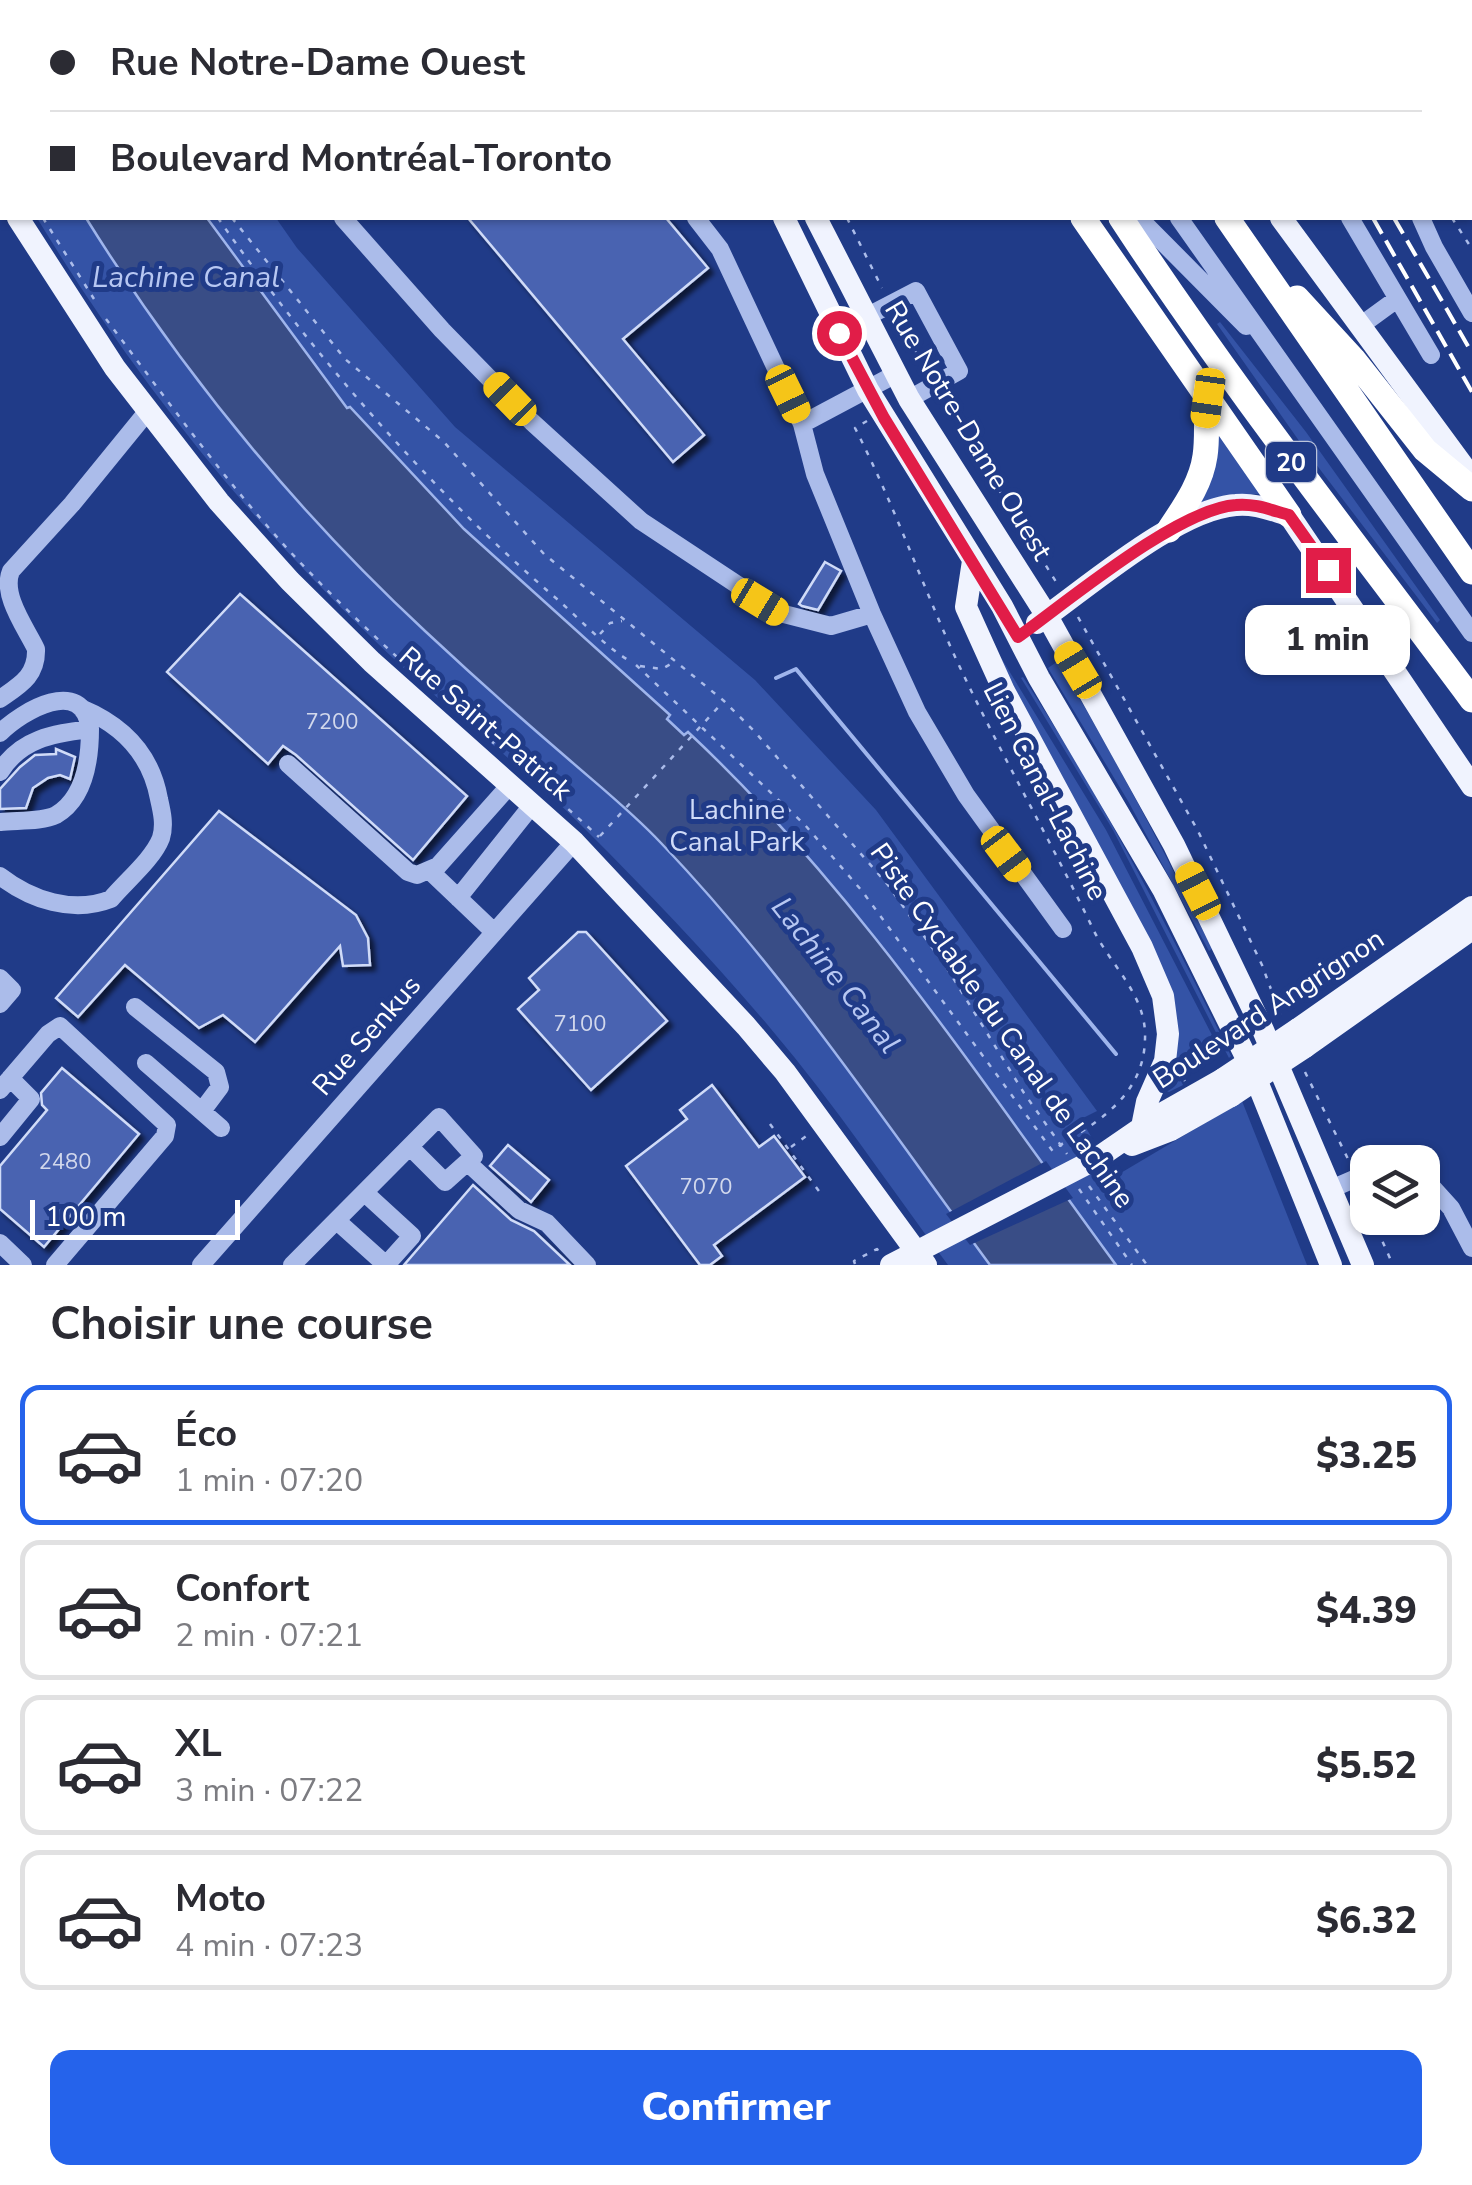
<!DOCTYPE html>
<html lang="fr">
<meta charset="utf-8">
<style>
body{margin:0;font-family:"Nunito Sans",sans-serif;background:#f7f7f7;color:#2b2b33;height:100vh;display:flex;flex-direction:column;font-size:38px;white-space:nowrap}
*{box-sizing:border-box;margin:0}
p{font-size:32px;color:#7c7c81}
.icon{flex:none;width:55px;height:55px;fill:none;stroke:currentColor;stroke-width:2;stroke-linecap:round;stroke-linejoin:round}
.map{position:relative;height:1265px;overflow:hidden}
.details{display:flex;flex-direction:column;background:#fff;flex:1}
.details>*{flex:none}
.guide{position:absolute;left:0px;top:0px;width:1472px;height:220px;box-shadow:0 2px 8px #0004;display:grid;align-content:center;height:220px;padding:0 50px;background:#fff}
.fabs{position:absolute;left:1350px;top:1145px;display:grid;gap:20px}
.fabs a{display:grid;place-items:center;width:90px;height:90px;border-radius:20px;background:#fff;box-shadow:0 2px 8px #0004;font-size:50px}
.scale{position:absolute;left:30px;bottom:25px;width:210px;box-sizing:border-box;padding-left:10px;border:5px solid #fff;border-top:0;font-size:28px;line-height:35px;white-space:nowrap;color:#fff;-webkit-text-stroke:8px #203b88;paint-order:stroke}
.end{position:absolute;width:45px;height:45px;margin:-22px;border:12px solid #e11d48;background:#fff;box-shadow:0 0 0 5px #fff}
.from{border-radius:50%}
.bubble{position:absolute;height:70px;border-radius:20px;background:#fff;box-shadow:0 2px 8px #0004;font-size:32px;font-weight:800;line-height:70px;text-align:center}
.car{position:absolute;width:30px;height:60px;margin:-30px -15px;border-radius:12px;box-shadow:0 0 8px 2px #0007;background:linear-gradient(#f5c518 24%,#345 0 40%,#f5c518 0 76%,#345 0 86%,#f5c518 0)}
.guide b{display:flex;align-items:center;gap:35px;height:95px;font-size:38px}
.guide b+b{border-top:2px solid #e1e1e2}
.guide i{width:25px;height:25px;background:#2b2b33}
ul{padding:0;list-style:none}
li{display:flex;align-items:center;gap:30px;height:140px;margin:0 20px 15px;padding:0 30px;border:5px solid #e1e1e2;border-radius:20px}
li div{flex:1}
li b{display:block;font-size:38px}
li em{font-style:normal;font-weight:800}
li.on{border-color:#2563eb}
li>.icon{width:90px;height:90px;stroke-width:1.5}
h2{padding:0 50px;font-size:45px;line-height:120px}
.cta{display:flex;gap:20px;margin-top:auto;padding:20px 50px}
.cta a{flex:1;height:115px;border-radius:20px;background:#2563eb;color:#fff;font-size:40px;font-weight:800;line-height:115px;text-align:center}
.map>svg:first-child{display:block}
</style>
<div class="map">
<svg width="1472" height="1265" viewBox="0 0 1472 1265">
<defs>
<filter id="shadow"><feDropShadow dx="5" dy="5" stdDeviation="2.5" flood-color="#0009"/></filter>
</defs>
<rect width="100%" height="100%" fill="#203b88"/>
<!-- green -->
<path fill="#3453a6" d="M37,218H276L297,248L455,427L755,680L876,810L1097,1111L1081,1119L1114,1177L1242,1101L1307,1265H948C889,1186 835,1104 771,1029C713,960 649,893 585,829C518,761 439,704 371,637C241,512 130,372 37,218Z
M1220,322L1306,432L1440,620L1437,623L1309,455L1217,324Z
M1214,428L1261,494L1225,495L1196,507Z
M1000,656L1106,830L1213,1037L1204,1041L1211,1055L1178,1075L1183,1085L1169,1092L1164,1090L1177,1036L1020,705Z
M1058,661C1113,755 1165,851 1212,949L1209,951L1128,801L1048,668Z
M1023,677C1102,798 1168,926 1231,1056L1229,1058L1113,830L1021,678Z"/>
<!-- water -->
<path fill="#394d86" stroke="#9fb5ec" stroke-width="2.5" d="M86,218H207L347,408L350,407L464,529L670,715L667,719L684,735L688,732C855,888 981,1081 1116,1265H990C884,1121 785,973 661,843C632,812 598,785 566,757C518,716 471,674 425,631C295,510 180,369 86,218Z"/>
<!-- pier -->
<path fill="#203b88" d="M1046,1161L1073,1198L970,1245L946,1214Z"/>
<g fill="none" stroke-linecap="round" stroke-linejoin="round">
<!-- stream -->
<path stroke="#9fb5ec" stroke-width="4" d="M776,678L796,669L1116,1054"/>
</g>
<!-- building -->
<path fill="#4964b1" stroke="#d0dbf8" stroke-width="2.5" filter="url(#shadow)" d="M468,218H666L708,268L623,339L704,435L673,462Z
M825,562L841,571L818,610L802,606L799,604Z
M240,594L467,796L413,860L296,755L283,746L268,764L167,672Z
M56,749L75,757L70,779L60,775L48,778L33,788L26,808L0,809V789L20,767L35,755L56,754Z
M219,811L356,915L368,938L370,965L343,966L340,946L255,1042L223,1015L199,1028L125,965L78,1017L56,998Z
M578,932H586L667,1021L591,1090L518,1009L539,990L529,978Z
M62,1068L139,1134L44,1247L0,1209V1166L47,1110L42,1105L41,1093Z
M712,1085L759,1147L774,1136L805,1177L714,1245L722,1256L710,1265H700L626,1166L687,1119L680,1110Z
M508,1145L549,1180L531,1202L490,1166Z
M473,1185L511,1220L534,1231L570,1265H404Z"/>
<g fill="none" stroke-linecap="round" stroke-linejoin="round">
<!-- path -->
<path stroke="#abbcea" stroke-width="2.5" stroke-dasharray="5 8" stroke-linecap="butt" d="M89,0L90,2
M99,0L100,2
M596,0L597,2
M1328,0L1330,2
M667,2L668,0
M840,2L847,0
M0,141L2,146
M43,218L94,299
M218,218C314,356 429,489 557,599C581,620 605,647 633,663
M232,218L345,359L444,442L544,554L724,701L755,732L888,885L950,973L1024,1093L1067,1154
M847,218L882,288
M1452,218L1472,249
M897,317L927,372
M106,319C168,401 226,483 296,558C390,658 498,744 599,837
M943,400L1058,585
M867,421L855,428C893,502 921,582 956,659C999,751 1050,839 1094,931C1112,967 1147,996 1145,1039C1144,1097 1095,1124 1052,1150
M1078,617L1198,831L1262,965L1282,1019
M600,634L610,623L622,621
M636,665L805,825L862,891L1057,1157
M640,666L662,669L674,662
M600,836L723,702
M1305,1072L1350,1163
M1185,1081L1182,1076L1215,1056L1209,1042L1216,1039
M770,1124L821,1194
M791,1147L809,1134
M1089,1186L1147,1265
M1079,1189L1132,1265
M1362,1194L1368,1206
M1372,1218L1393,1265
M855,1264L854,1261L877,1249L879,1252"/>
<!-- minor -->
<path stroke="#abbcea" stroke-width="18" d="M184,0L186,2
M379,0V2
M490,0V2
M1028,0L1030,2
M1233,0L1234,2
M1296,0L1297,2
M343,218L442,330L532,422L641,521L780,613L831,626L872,614
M696,218L720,249L802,424L896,374
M1139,218L1246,326
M1179,218L1472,633
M1350,218L1431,355
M1421,218L1434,247L1472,313
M866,317L916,291L959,371L909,399
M1360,326L1397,299
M802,424L815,474L872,614L917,712L966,795L1063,929
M0,699C20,685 37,676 36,649C26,628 1,595 11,571L72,504L147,412
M0,733C22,711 83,675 90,729C53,734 21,738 0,772
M288,764L408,872L417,875L438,866L510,785
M0,822C15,820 42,822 56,815C85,798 90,760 90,729
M430,871L493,931
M0,876C31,900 73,914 111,899C126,881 153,859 161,838C165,825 162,812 159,799C151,754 122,725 81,708
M458,898L533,804
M0,978L12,990L0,1004
M135,1007L216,1072L220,1087L202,1111
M146,1063L221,1128
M0,1090L48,1034L60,1026L167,1125L165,1136L55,1265
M0,1137L31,1099L10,1078
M467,1162L519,1210L547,1223L587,1265
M1422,1176L1451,1208L1472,1248
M1331,1189L1368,1173
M337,1221L386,1265L412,1236L365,1193
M0,1243L23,1265
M201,1265L574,842
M292,1265L439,1117L474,1156L445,1182L410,1147"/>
<!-- major -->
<path stroke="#f0f3fe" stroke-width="22" d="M700,0L701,2
M728,0L729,2
M1137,0L1139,2
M772,2L780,0
M0,187L2,191
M18,218L115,368L219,502L290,581L372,662L574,842L746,1026L785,1072L926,1265
M784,218L868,390L1002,606L1039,678L1164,891L1252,1069L1331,1265
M816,218L909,399L1047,616L1174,845L1263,1030L1363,1265
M1281,218L1472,478
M973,561L966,607L1004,691L1142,947L1163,996L1168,1034L1165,1061L1147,1102L1142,1127
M1037,623C1086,589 1177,509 1236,505C1254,503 1271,510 1289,515L1472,786
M1298,1029L1472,907
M1305,1047L1472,929
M1132,1145L1171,1130L1231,1096
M1096,1159L1163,1113L1223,1079"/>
<!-- highway -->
<path stroke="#fff" stroke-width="25" d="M980,0L982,2
M1075,0L1077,2
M1083,218L1289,515
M1121,218C1230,384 1353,540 1472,700
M1227,218L1472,572
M1297,298L1354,360L1425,450L1472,489
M1169,530C1184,507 1201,484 1205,456C1208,437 1205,418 1208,399"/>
<!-- rail -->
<path stroke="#fff" stroke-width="4" stroke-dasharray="18 8" stroke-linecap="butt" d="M1261,0L1262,2
M1373,218L1472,392
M1394,218L1472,353"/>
<!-- major-bridge -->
<path stroke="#f0f3fe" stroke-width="22" d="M1223,1079L1298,1029
M1231,1096L1305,1047
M891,1265L1096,1159"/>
</g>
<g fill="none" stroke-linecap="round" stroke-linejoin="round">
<!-- route -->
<path stroke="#e11d48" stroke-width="12" d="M839,333L884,418L1018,637C1068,601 1178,509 1236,505C1254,503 1271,510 1289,515L1328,570"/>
</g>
<g text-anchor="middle" stroke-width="10" stroke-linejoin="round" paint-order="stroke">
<!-- number labels -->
<g font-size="22" fill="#d2d8ec">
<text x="332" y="729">7200</text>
<text x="580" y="1031">7100</text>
<text x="65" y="1169">2480</text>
<text x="706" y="1194">7070</text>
</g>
<!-- shield labels -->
<rect fill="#203b88" stroke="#bcc4db" stroke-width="2.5" x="1266" y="442" width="50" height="40" rx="8"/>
<g font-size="25" font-weight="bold" fill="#fff">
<text x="1291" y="471">20</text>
</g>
<!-- street labels -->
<g font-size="28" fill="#fff" stroke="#203b88">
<text transform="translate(969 430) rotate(59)" y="10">Rue Notre-Dame Ouest</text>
<text transform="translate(486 723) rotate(41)" y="10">Rue Saint-Patrick</text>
<text transform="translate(1046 791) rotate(63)" y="10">Lien Canal-Lachine</text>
<text transform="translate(1268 1008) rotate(-33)" y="10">Boulevard Angrignon</text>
<text transform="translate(1003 1025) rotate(55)" y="10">Piste Cyclable du Canal de Lachine</text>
<text transform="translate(366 1035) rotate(-49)" y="10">Rue Senkus</text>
</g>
<!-- park labels -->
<g font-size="28" fill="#d0dbf8" stroke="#203b88">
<text x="737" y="819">Lachine<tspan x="737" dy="32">Canal Park</tspan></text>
</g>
<!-- water labels -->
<g font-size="30" font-style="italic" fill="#b7c7f2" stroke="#203b88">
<text x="186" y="287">Lachine Canal</text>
<text transform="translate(836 975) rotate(52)" y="10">Lachine Canal</text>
</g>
</g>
</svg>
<div class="fabs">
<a><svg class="icon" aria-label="layers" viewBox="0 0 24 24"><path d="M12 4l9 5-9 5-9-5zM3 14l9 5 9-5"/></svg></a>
</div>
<div class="scale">100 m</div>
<i class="end from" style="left:839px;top:333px"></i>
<i class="end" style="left:1328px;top:570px"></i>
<div class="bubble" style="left:1245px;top:605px;width:165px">1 min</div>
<i class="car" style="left:788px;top:394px;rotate:154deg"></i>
<i class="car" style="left:1208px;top:398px;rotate:188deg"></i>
<i class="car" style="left:510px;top:399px;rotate:316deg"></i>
<i class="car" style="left:760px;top:602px;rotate:121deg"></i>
<i class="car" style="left:1078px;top:670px;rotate:329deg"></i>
<i class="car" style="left:1006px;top:854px;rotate:143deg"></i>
<i class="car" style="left:1198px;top:891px;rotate:333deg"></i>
<div class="guide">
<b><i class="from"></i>Rue Notre-Dame Ouest</b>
<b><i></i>Boulevard Montréal-Toronto</b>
</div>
</div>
<section class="details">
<h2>Choisir une course</h2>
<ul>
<li class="on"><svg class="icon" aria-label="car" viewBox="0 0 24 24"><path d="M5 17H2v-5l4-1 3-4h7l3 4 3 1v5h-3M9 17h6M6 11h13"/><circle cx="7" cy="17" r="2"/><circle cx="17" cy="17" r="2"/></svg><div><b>Éco</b><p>1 min · 07:20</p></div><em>$3.25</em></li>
<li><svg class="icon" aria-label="car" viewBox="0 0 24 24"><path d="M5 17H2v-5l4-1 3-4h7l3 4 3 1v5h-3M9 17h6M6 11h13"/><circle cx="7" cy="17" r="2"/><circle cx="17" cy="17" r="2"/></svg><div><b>Confort</b><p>2 min · 07:21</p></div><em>$4.39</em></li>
<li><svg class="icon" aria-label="car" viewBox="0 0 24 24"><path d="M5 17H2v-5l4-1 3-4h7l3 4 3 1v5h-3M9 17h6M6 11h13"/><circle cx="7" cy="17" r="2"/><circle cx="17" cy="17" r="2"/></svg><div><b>XL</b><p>3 min · 07:22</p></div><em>$5.52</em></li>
<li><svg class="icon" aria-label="car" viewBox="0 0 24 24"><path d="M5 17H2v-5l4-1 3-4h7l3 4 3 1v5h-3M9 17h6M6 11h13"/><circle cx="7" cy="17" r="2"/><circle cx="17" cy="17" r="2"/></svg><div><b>Moto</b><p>4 min · 07:23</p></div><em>$6.32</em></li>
</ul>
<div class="cta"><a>Confirmer</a></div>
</section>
